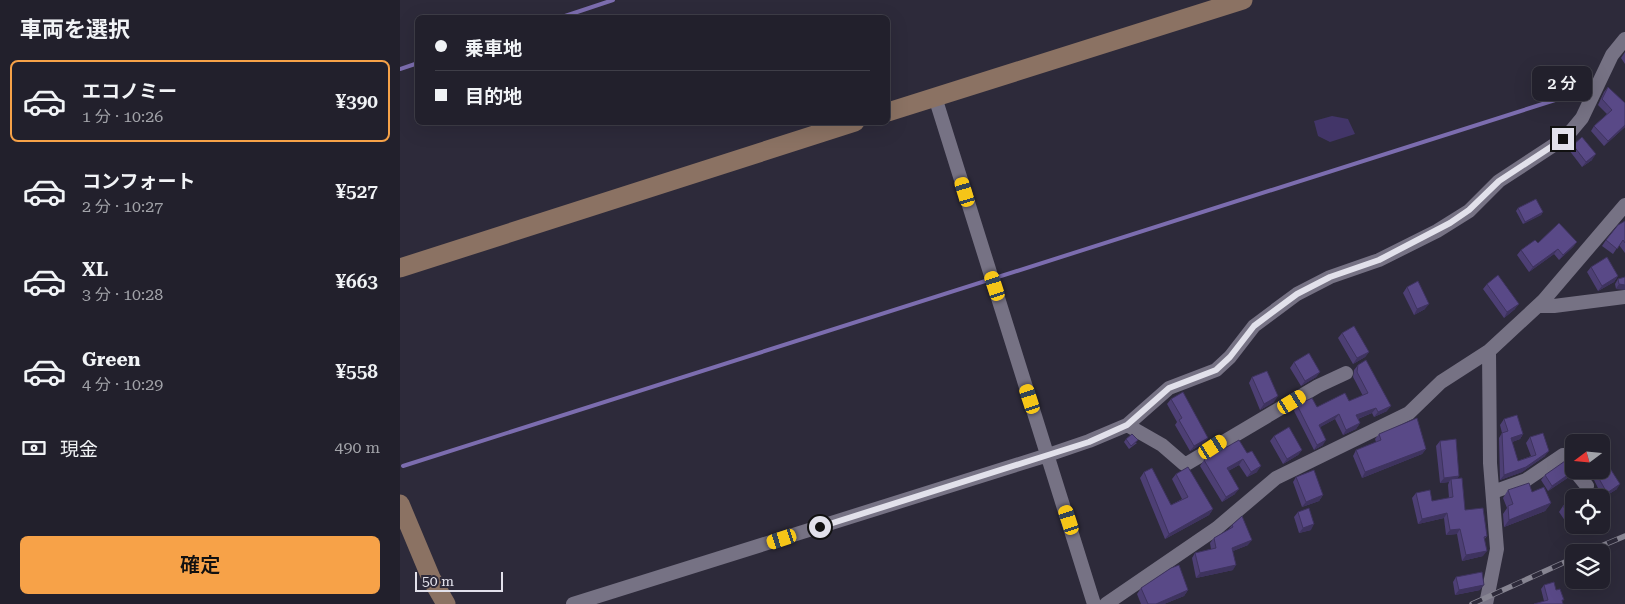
<!DOCTYPE html>
<html lang="ja">
<meta charset="utf-8">
<style>
body{margin:0;font-family:"Roboto Serif","Noto Sans JP",serif;background:#2e2d38;color:#f1f3f6;height:100vh;display:flex;flex-direction:column;font-size:19px;white-space:nowrap}
*{box-sizing:border-box;margin:0}
p{font-size:16px;color:#a2a3a9}
.icon{flex:none;width:28px;height:28px;fill:none;stroke:currentColor;stroke-width:2;stroke-linecap:round;stroke-linejoin:round}
.map{position:relative;flex:1;overflow:hidden}
.sheet{display:flex;flex-direction:column;background:#22202c;width:400px}
.sheet>*{flex:none}
.guide{position:absolute;left:15px;top:15px;width:475px;height:110px;border-radius:8px;box-shadow:0 5px 20px #0002,0 0 0 1px #3f3e48;display:grid;align-content:center;height:110px;padding:0 20px;background:#22202c}
.needle{width:32px;rotate:254deg}
.buttons{position:absolute;left:1165px;top:434px;display:grid;gap:10px}
.buttons a{display:grid;place-items:center;width:45px;height:45px;border-radius:8px;background:#22202c;box-shadow:0 5px 20px #0002,0 0 0 1px #3f3e48;font-size:25px}
.scale{position:absolute;left:15px;bottom:12px;width:88px;box-sizing:border-box;padding-left:5px;border:2px solid #e2e1eb;border-top:0;font-size:14px;line-height:18px;white-space:nowrap;color:#e2e1eb;-webkit-text-stroke:4px #2d2a3a;paint-order:stroke}
.end{position:absolute;width:22px;height:22px;margin:-11px;border:6px solid #e2e1eb;background:#111;box-shadow:0 0 0 2px #111}
.from{border-radius:50%}
.bubble{position:absolute;height:35px;border-radius:8px;background:#22202c;box-shadow:0 5px 20px #0002,0 0 0 1px #3f3e48;font-size:16px;font-weight:600;line-height:35px;text-align:center}
.car{position:absolute;width:15px;height:30px;margin:-15px -8px;border-radius:6px;box-shadow:0 0 4px 1px #0007;background:linear-gradient(#f5c518 24%,#345 0 40%,#f5c518 0 76%,#345 0 86%,#f5c518 0)}
.guide b{display:flex;align-items:center;gap:18px;height:48px;font-size:19px}
.guide b+b{border-top:1px solid #3f3e48}
.guide i{width:12px;height:12px;background:#f1f3f6}
ul{padding:0;list-style:none}
li{display:flex;align-items:center;gap:15px;height:82px;margin:0 10px 8px;padding:0 10px;border:2px solid transparent;border-radius:8px}
li div{flex:1}
li b{display:block;font-size:19px}
li em{font-style:normal;font-weight:600}
li.active{border-color:#f7a248}
li>.icon{width:45px;height:45px;stroke-width:1.5}
h2{padding:0 20px;font-size:22px;line-height:60px}
.pay{display:flex;align-items:center;gap:12px;height:55px;padding:0 20px;font-size:19px}
.pay p{margin-inline-start:auto}
.action{display:flex;gap:10px;margin-top:auto;padding:10px 20px}
.action a{flex:1;height:58px;border-radius:8px;background:#f7a248;color:#111;font-size:20px;font-weight:600;line-height:58px;text-align:center}
main{display:flex;flex:1;min-height:0}
.map>svg:first-child{display:block}
</style>
<main>
<section class="sheet">
<h2>車両を選択</h2>
<ul>
<li class="active"><svg class="icon" aria-label="car" viewBox="0 0 24 24"><path d="M5 17H2v-5l4-1 3-4h7l3 4 3 1v5h-3M9 17h6M6 11h13"/><circle cx="7" cy="17" r="2"/><circle cx="17" cy="17" r="2"/></svg><div><b>エコノミー</b><p>1 分 · 10:26</p></div><em>¥390</em></li>
<li><svg class="icon" aria-label="car" viewBox="0 0 24 24"><path d="M5 17H2v-5l4-1 3-4h7l3 4 3 1v5h-3M9 17h6M6 11h13"/><circle cx="7" cy="17" r="2"/><circle cx="17" cy="17" r="2"/></svg><div><b>コンフォート</b><p>2 分 · 10:27</p></div><em>¥527</em></li>
<li><svg class="icon" aria-label="car" viewBox="0 0 24 24"><path d="M5 17H2v-5l4-1 3-4h7l3 4 3 1v5h-3M9 17h6M6 11h13"/><circle cx="7" cy="17" r="2"/><circle cx="17" cy="17" r="2"/></svg><div><b>XL</b><p>3 分 · 10:28</p></div><em>¥663</em></li>
<li><svg class="icon" aria-label="car" viewBox="0 0 24 24"><path d="M5 17H2v-5l4-1 3-4h7l3 4 3 1v5h-3M9 17h6M6 11h13"/><circle cx="7" cy="17" r="2"/><circle cx="17" cy="17" r="2"/></svg><div><b>Green</b><p>4 分 · 10:29</p></div><em>¥558</em></li>
</ul>
<div class="pay"><svg class="icon" aria-label="cash" viewBox="0 0 24 24"><path d="M3 7h18v10H3z"/><circle cx="12" cy="12" r="2"/></svg>現金<p>490 m</p></div>
<div class="action"><a>確定</a></div>
</section>
<div class="map">
<svg width="1225" height="604" viewBox="0 0 1225 604">
<rect width="100%" height="100%" fill="#2d2a3a"/>
<!-- green -->
<path fill="#423568" d="M932,116L948,119L955,134L930,142L918,136L914,121Z"/>
<g fill="none" stroke-linecap="round" stroke-linejoin="round">
<!-- stream -->
<path stroke="#7c6daf" stroke-width="4" d="M159,18L213,0
M0,69L18,63
M3,466L1193,88"/>
<!-- street -->
<path stroke="#767284" stroke-width="14" d="M535,97L694,604
M1138,306H1154L1225,297
M727,425L762,445L784,464L788,463L918,386L946,373
M1174,470L1187,486
M1093,492L1126,480L1163,455L1174,469
M173,604L648,455L689,441L727,425L769,388L816,370L830,357L854,326L897,294L930,277L979,260L1037,231L1069,211L1099,181L1163,139L1172,130L1182,118L1212,55L1225,39
M706,604L817,528L876,478L1009,413L1041,382L1089,351L1143,301L1225,205
M1086,604L1097,549L1090,463L1089,351"/>
<!-- secondary -->
<path stroke="#8b7263" stroke-width="19" d="M488,112L843,0
M0,268L455,122
M0,504L31,578L46,604"/>
<defs>
<path id="rail" d="M1187,552L1225,536
M1072,604L1174,558"/>
</defs>
<!-- rail casing -->
<use href="#rail" stroke="#878592" stroke-width="5.5"/>
<!-- rail -->
<use href="#rail" stroke="#2d2a3a" stroke-width="4" stroke-dasharray="11" stroke-linecap="butt"/>
</g>
<!-- wall -->
<path fill="#4d3f74" d="M1225,52V64L1221,58Z
M1208,87L1225,127L1204,146L1191,131L1194,126L1207,114L1198,105L1204,92Z
M1173,145L1192,160L1182,167L1169,150Z
M1118,208L1143,212L1141,215L1123,224L1116,211Z
M1225,221V253L1219,245L1213,254L1202,246L1206,240Z
M1177,242L1173,247L1159,260L1154,254L1129,272L1117,255L1121,250L1138,243Z
M1191,267L1218,276L1214,282L1198,291L1187,272Z
M1225,277L1216,289L1215,284L1218,279Z
M1087,284L1115,309L1104,318L1083,289Z
M1007,287L1025,309L1014,315L1003,293Z
M942,333L969,352L965,357L953,364L938,338Z
M894,362L920,372L916,377L901,386L890,368Z
M958,365L987,411L974,417L972,413L958,419L960,423L956,429L943,435L935,419L920,427L923,445L914,450L894,411L897,405L917,407L949,401L963,396L953,377L954,370Z
M852,377L874,402L860,410L849,383Z
M771,399L808,438L804,443L790,451L775,425L777,422L767,404Z
M1104,419L1123,434L1120,439L1112,442L1118,461L1131,456L1126,443L1130,437L1145,456L1122,472L1100,480L1099,438L1102,433L1100,425Z
M979,434L1026,449L1022,454L962,478L953,456L956,450L976,442L975,439Z
M874,436L902,450L898,455L883,464L870,441Z
M726,439L737,443L729,449L724,442Z
M1040,441L1058,479L1065,510L1087,536L1084,540L1083,556L1062,561L1057,534L1046,535L1044,518L1018,524L1012,498L1016,493L1032,501L1049,498L1048,485L1049,482L1040,483L1036,446Z
M847,453L857,472L847,477L839,465L828,471L835,494L822,502L800,466L804,460Z
M1206,463L1217,489L1204,497L1199,490L1194,480L1186,470H1201Z
M744,472L771,505L782,499L772,479L776,474L813,509L809,515L765,539L740,478Z
M1172,472L1169,477L1148,491L1141,480L1145,475Z
M896,477L923,495L919,501L902,507L893,482Z
M1108,490L1132,492L1151,503L1145,511L1104,527L1103,514L1107,508L1103,498Z
M1174,499V521L1168,525L1159,512L1163,506Z
M898,512L911,530L899,533L894,517Z
M832,525L848,545L833,551V570L796,578L792,558L795,553L811,549L810,543L814,538L828,530Z
M1056,577L1080,590L1055,595L1053,582Z
M1144,585L1156,590L1162,602L1144,601L1141,589Z
M741,588L788,590L784,596L764,604H741L737,594Z"/>
<!-- shaded-wall -->
<path fill="#3e335e" d="M1225,125V127L1204,146L1208,141Z
M1196,154L1192,160L1182,167L1186,162Z
M1143,212L1141,215L1123,224L1125,222Z
M1177,242L1173,247L1159,260L1163,255Z
M1158,249L1154,254L1129,272L1133,267Z
M1218,276L1214,282L1198,291L1202,286Z
M1219,284L1225,285V290L1216,289Z
M1029,304L1025,309L1014,315L1017,309Z
M1119,304L1115,309L1104,318L1107,312Z
M969,352L965,357L953,364L957,358Z
M920,372L916,377L901,386L905,381Z
M878,396L874,402L860,410L864,404Z
M991,406L987,411L974,417L978,412Z
M976,408L972,413L952,421L956,415Z
M939,414L935,419L915,430L919,425Z
M960,423L956,429L943,435L946,430Z
M1123,434L1120,439L1107,444L1111,438Z
M808,438L804,443L790,451L794,446Z
M926,440L923,445L914,450L917,445Z
M1026,449L1022,454L962,478L965,472Z
M902,450L898,455L883,464L887,459Z
M1149,451L1145,456L1122,472L1100,480L1104,475Z
M843,459L839,465L823,474L827,468Z
M861,466L857,472L847,477L851,472Z
M1172,472L1169,477L1148,491L1152,486Z
M1059,476L1056,481L1051,479L1049,482L1040,483L1044,478Z
M1220,484L1217,489L1203,498L1207,493Z
M839,489L835,494L822,502L826,497Z
M923,495L919,501L902,507L906,502Z
M1151,503L1145,511L1104,527L1109,520Z
M813,509L809,515L765,539L769,534Z
M1047,513L1044,518L1018,524L1022,519Z
M1174,518V521L1168,525L1172,520Z
M914,524L911,530L899,533L903,528Z
M1060,529L1057,534L1046,535L1050,530Z
M852,540L848,545L828,553L832,548Z
M1087,551L1083,556L1062,561L1066,555Z
M836,565L833,570L796,578L800,573Z
M1084,585L1080,590L1055,595L1059,590Z
M788,590L784,596L764,604H756Z"/>
<!-- building -->
<path fill="#594987" stroke="#3e335e" d="M1208,87L1225,103V125L1208,141L1194,126L1212,110L1202,99Z
M1182,137L1196,154L1186,162L1173,145Z
M1136,199L1143,212L1125,222L1118,208Z
M1225,221V243L1223,240L1217,249L1206,240L1218,225Z
M1159,223L1177,242L1163,255L1158,249L1133,267L1121,250L1135,240L1138,243Z
M1207,257L1218,276L1202,286L1191,267Z
M1098,275L1119,304L1107,312L1087,284Z
M1225,277V285L1219,284L1218,279Z
M1018,281L1029,304L1017,309L1007,287Z
M954,326L969,352L957,358L942,333Z
M909,353L920,372L905,381L894,362Z
M966,360L991,406L978,412L976,408L956,415L960,423L946,430L939,414L919,425L926,440L917,445L897,405L912,398L917,407L945,393L949,401L968,393L957,372L958,365Z
M867,371L878,396L864,404L852,377Z
M783,392L808,438L794,446L779,420L782,418L771,399Z
M1117,415L1123,434L1111,438L1118,461L1136,455L1130,437L1143,433L1149,451L1126,467L1104,475L1102,433L1108,431L1104,419Z
M1017,418L1026,449L965,472L956,450L981,440L979,434Z
M889,427L902,450L887,459L874,436Z
M732,434L738,440L731,446L726,439Z
M1184,436L1189,442H1177L1176,441Z
M1056,439L1059,476L1044,478L1040,441Z
M839,440L847,453L852,451L861,466L851,472L843,459L827,468L839,489L826,497L804,460Z
M1202,452L1208,460L1206,462L1220,484L1207,493L1197,475L1193,470H1201V453Z
M1165,461L1172,472L1152,486L1145,475Z
M788,467L813,509L769,534L744,472L752,468L771,505L788,497L776,474Z
M914,470L923,495L906,502L896,477Z
M1062,478L1065,510L1083,508L1087,536L1084,537L1087,551L1066,555L1060,529L1050,530L1047,513L1022,519L1016,493L1030,490L1032,501L1053,497L1051,479Z
M1129,483L1132,492L1144,487L1151,503L1109,520L1108,506L1113,504L1108,490Z
M1199,490L1205,498L1201,501V498H1187Z
M1174,499V518L1172,520L1163,506Z
M909,508L914,524L903,528L898,512Z
M842,516L852,540L832,548L836,565L800,573L795,553L816,548L814,538L833,527L832,525Z
M779,565L788,590L756,604H748L741,588L771,568Z
M1082,572L1084,585L1059,590L1056,577Z
M1154,582L1156,590L1160,589L1164,600H1162L1163,604H1134L1148,600L1144,585Z"/>
<g fill="none" stroke-linecap="round" stroke-linejoin="round">
<!-- route -->
<path stroke="#e2e1eb" stroke-width="6" d="M420,527L648,455L689,442L727,425L769,388L816,370L830,357L854,326L897,294L930,277L979,260L1050,223L1069,210L1099,181L1163,139"/>
</g>
</svg>
<div class="buttons">
<a><svg class="needle" viewBox="-14 -14 28 28"><path d="M0-13l5 13h-10z" fill="#e53935"/><path d="M0 13l5-13h-10z" fill="#a2a3a9"/></svg></a>
<a><svg class="icon" aria-label="locate" viewBox="0 0 24 24"><circle cx="12" cy="12" r="6"/><path d="M12 2v4M12 18v4M2 12h4M18 12h4"/></svg></a>
<a><svg class="icon" aria-label="layers" viewBox="0 0 24 24"><path d="M12 4l9 5-9 5-9-5zM3 14l9 5 9-5"/></svg></a>
</div>
<div class="scale">50 m</div>
<i class="end from" style="left:420px;top:527px"></i>
<i class="end" style="left:1163px;top:139px"></i>
<div class="bubble" style="left:1132px;top:66px;width:60px">2 分</div>
<i class="car" style="left:565px;top:192px;rotate:343deg"></i>
<i class="car" style="left:595px;top:286px;rotate:342deg"></i>
<i class="car" style="left:630px;top:399px;rotate:342deg"></i>
<i class="car" style="left:892px;top:402px;rotate:59deg"></i>
<i class="car" style="left:813px;top:447px;rotate:57deg"></i>
<i class="car" style="left:669px;top:520px;rotate:342deg"></i>
<i class="car" style="left:382px;top:539px;rotate:252deg"></i>
<div class="guide">
<b><i class="from"></i>乗車地</b>
<b><i></i>目的地</b>
</div>
</div>
</main>
